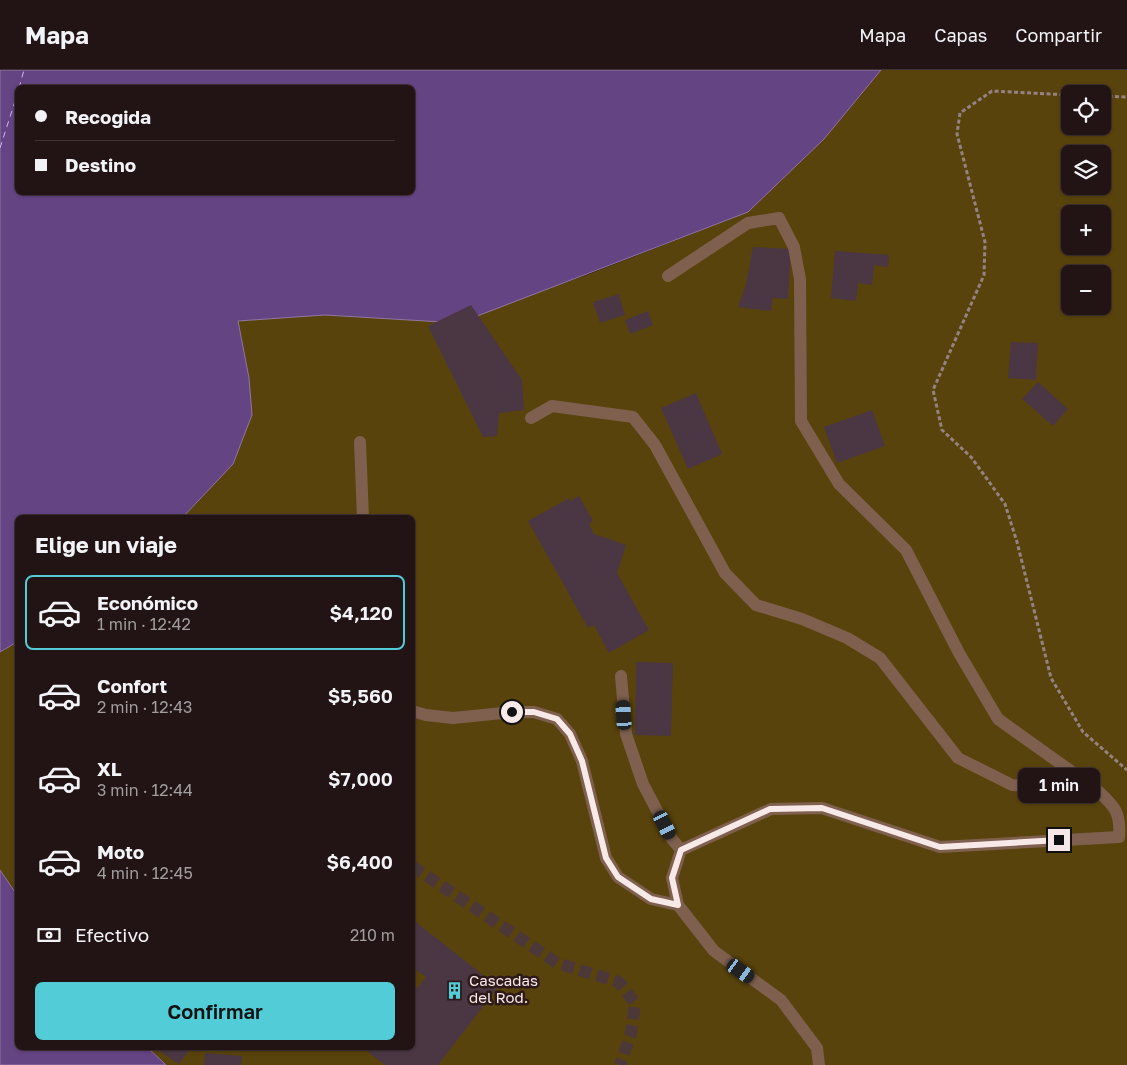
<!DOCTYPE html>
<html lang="es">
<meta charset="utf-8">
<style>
body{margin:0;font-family:"Golos Text",sans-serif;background:#2a1c1d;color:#f1f3f6;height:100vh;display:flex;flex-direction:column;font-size:19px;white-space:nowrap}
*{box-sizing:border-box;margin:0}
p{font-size:16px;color:#a29ea0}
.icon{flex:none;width:28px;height:28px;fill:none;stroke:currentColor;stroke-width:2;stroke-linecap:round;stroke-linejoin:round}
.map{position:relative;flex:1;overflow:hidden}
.sheet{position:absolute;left:15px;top:445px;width:400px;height:535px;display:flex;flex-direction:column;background:#221314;border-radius:8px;box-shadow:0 1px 4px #0004,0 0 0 1px #3f3234}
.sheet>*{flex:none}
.guide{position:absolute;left:15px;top:15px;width:400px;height:110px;border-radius:8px;box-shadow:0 1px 4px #0004,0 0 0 1px #3f3234;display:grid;align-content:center;height:110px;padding:0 20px;background:#221314}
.tools{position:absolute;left:1061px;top:15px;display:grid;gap:10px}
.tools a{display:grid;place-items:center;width:50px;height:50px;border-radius:8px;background:#221314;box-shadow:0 1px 4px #0004,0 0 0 1px #3f3234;font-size:25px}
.end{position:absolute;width:22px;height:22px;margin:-11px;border:6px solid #f8e9e9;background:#111;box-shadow:0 0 0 2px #111}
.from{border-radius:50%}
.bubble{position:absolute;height:35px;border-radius:8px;background:#221314;box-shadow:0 1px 4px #0004,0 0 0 1px #3f3234;font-size:16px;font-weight:600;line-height:35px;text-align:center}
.car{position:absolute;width:15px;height:30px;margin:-15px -8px;border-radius:6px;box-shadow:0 0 4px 1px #0007;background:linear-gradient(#222 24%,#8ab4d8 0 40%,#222 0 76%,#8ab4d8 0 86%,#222 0)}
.guide b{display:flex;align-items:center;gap:18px;height:48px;font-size:19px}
.guide b+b{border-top:1px solid #3f3234}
.guide i{width:12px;height:12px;background:#f1f3f6}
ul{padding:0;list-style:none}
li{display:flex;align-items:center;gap:15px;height:75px;margin:0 10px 8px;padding:0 10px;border:2px solid transparent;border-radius:8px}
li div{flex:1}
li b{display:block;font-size:19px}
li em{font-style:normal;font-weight:600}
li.selected{border-color:#52ccd6}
li>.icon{width:45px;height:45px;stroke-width:1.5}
h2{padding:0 20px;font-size:22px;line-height:60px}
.pay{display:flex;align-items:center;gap:12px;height:55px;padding:0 20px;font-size:19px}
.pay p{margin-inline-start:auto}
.cta{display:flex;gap:10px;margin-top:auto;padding:10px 20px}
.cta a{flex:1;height:58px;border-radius:8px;background:#52ccd6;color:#111;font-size:20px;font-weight:600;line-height:58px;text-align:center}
header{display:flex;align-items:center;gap:30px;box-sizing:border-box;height:70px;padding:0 25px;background:#221314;border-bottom:1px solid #3f3234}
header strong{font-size:24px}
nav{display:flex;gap:28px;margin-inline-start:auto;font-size:18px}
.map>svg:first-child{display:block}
</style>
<header>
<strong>Mapa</strong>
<nav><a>Mapa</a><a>Capas</a><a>Compartir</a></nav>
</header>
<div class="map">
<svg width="1127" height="995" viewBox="0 0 1127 995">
<rect width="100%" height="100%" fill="#2e191a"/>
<!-- green -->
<path fill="#59430c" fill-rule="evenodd" d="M881,0H1127V995H166L148,978H412V448L183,447L208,421L249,308L238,251L521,228L592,203L748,142L824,69ZM1070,24H1102V56H1070ZM1070,84H1102V116H1070ZM1070,144H1102V176H1070ZM1070,204H1102V236H1070Z
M17,572V825L0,800V582Z"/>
<!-- water -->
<path fill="#654484" stroke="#9176a2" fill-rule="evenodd" d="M0,0H881L824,69L748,142L459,253L325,245L238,251L249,308L252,345L233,394L183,447L18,448L17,572L0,582ZM18,18H412V122H18Z
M0,800L17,825L18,978H148L166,995H0Z"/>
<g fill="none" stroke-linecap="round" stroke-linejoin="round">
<!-- ferry -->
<path stroke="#d8b3fe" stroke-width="1" stroke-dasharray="6 5" stroke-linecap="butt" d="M19,18L24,0
M0,78L18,22"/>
</g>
<!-- building -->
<path fill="#4a3743" d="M753,177L791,179L788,229L773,228L771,241L738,237L746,214Z
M835,181L889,185L888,197L874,195L872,215L858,213L856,231L831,228Z
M619,224L625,245L600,253L593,232Z
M471,235L522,310L524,340L499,343L497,366L483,367L428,256Z
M648,241L653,255L630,264L625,250Z
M1011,272L1038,273L1036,310L1008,308Z
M1038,312L1068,339L1053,356L1022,329Z
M696,323L722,384L688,399L661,338Z
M872,340L885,376L837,393L824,357Z
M579,426L593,451L589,454L594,464L626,475L617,503L649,560L609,583L594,555L588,558L528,451L569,428L570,431Z
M636,592L673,593L671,666L635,665Z
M412,849L498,917L438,995H385L368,982L371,978H412V924L426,907L412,897Z
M155,978H188L190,979L179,994Z
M205,983L242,986L241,995H204Z"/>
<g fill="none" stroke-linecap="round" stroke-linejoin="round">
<!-- minor-tunnel -->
<path stroke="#4c3839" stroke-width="12" stroke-dasharray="12 6" stroke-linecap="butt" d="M412,796L557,893L619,912L635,933L631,964L620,995"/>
<!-- path -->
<path stroke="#958383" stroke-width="3" stroke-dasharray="4 2.5" stroke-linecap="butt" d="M1070,25L992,21L960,43L957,64L985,172L984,205L933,320L942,360L971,387L1005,434L1017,472L1051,608L1083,662L1127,700
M1102,26L1127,27"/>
<!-- minor -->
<path stroke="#7f604f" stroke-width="12" d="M668,206L748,153L779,148L794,177L800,209L801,351L839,414L906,480L959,583L998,649L1096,719
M531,348L552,336L633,347L655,375L725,503L756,535L802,549L847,568L880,588L958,688L1012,715L1096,719C1114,736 1121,741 1119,767L940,777L822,738L771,739L681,780L672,808L678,835L714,881L781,930L817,978L819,995
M360,372L363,448
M621,606L626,664L643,714L672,769L681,780
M412,641L426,645L453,648L513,642H534L557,649L570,664L582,691L606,788L618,807L651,829L678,835"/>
</g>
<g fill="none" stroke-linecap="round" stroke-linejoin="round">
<!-- route -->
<path stroke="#f8e9e9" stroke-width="6" d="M512,642H534L557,649L570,664L582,691L606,788L618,807L651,829L678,835L672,808L681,780L770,739L822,738L940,777L1059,770"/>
</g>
<!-- icons -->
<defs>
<symbol id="building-bare" viewBox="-9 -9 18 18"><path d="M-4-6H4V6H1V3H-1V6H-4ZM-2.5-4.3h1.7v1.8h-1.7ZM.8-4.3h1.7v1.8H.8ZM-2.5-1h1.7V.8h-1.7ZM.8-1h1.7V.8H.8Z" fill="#52ccd6" stroke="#2e191a" stroke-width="2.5" paint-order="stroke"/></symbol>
</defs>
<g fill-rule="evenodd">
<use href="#building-bare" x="442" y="908" width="25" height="25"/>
</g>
<g text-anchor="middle" stroke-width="5" stroke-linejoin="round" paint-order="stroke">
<!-- poi labels -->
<g font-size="15" fill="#f8e9e9" stroke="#2e191a" text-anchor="start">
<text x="469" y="916">Cascadas<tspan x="469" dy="17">del Rod.</tspan></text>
</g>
</g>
</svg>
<div class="tools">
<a><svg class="icon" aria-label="locate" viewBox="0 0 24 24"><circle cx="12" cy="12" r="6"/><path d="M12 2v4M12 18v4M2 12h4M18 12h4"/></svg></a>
<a><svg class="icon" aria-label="layers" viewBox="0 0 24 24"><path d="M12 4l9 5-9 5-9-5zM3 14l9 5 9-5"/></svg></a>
<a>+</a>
<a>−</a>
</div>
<i class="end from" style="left:512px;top:642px"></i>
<i class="end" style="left:1059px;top:770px"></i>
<div class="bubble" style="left:1018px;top:698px;width:82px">1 min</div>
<i class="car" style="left:624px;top:645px;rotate:356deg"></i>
<i class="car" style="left:665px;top:755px;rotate:153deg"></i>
<i class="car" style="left:741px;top:901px;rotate:125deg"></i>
<div class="guide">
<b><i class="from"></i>Recogida</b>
<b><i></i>Destino</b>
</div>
<section class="sheet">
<h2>Elige un viaje</h2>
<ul>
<li class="selected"><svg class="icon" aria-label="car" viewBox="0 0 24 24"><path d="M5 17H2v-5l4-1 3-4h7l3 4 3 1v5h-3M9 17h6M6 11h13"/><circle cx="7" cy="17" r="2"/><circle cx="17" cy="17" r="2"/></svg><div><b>Económico</b><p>1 min · 12:42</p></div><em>$4,120</em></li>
<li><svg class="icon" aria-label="car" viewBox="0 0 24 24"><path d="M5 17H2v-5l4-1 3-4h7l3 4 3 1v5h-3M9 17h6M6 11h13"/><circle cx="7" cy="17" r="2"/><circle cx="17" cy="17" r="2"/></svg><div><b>Confort</b><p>2 min · 12:43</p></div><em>$5,560</em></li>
<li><svg class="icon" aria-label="car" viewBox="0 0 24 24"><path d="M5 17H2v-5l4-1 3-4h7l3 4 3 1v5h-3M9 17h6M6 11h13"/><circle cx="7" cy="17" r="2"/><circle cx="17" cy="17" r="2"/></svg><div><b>XL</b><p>3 min · 12:44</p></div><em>$7,000</em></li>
<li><svg class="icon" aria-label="car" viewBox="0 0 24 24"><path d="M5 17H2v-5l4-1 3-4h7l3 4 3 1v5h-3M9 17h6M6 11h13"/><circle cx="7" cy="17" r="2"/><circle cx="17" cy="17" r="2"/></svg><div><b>Moto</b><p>4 min · 12:45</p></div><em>$6,400</em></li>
</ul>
<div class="pay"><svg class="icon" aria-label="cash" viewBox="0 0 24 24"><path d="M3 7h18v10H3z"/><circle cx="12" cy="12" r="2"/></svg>Efectivo<p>210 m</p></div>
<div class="cta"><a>Confirmar</a></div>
</section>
</div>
